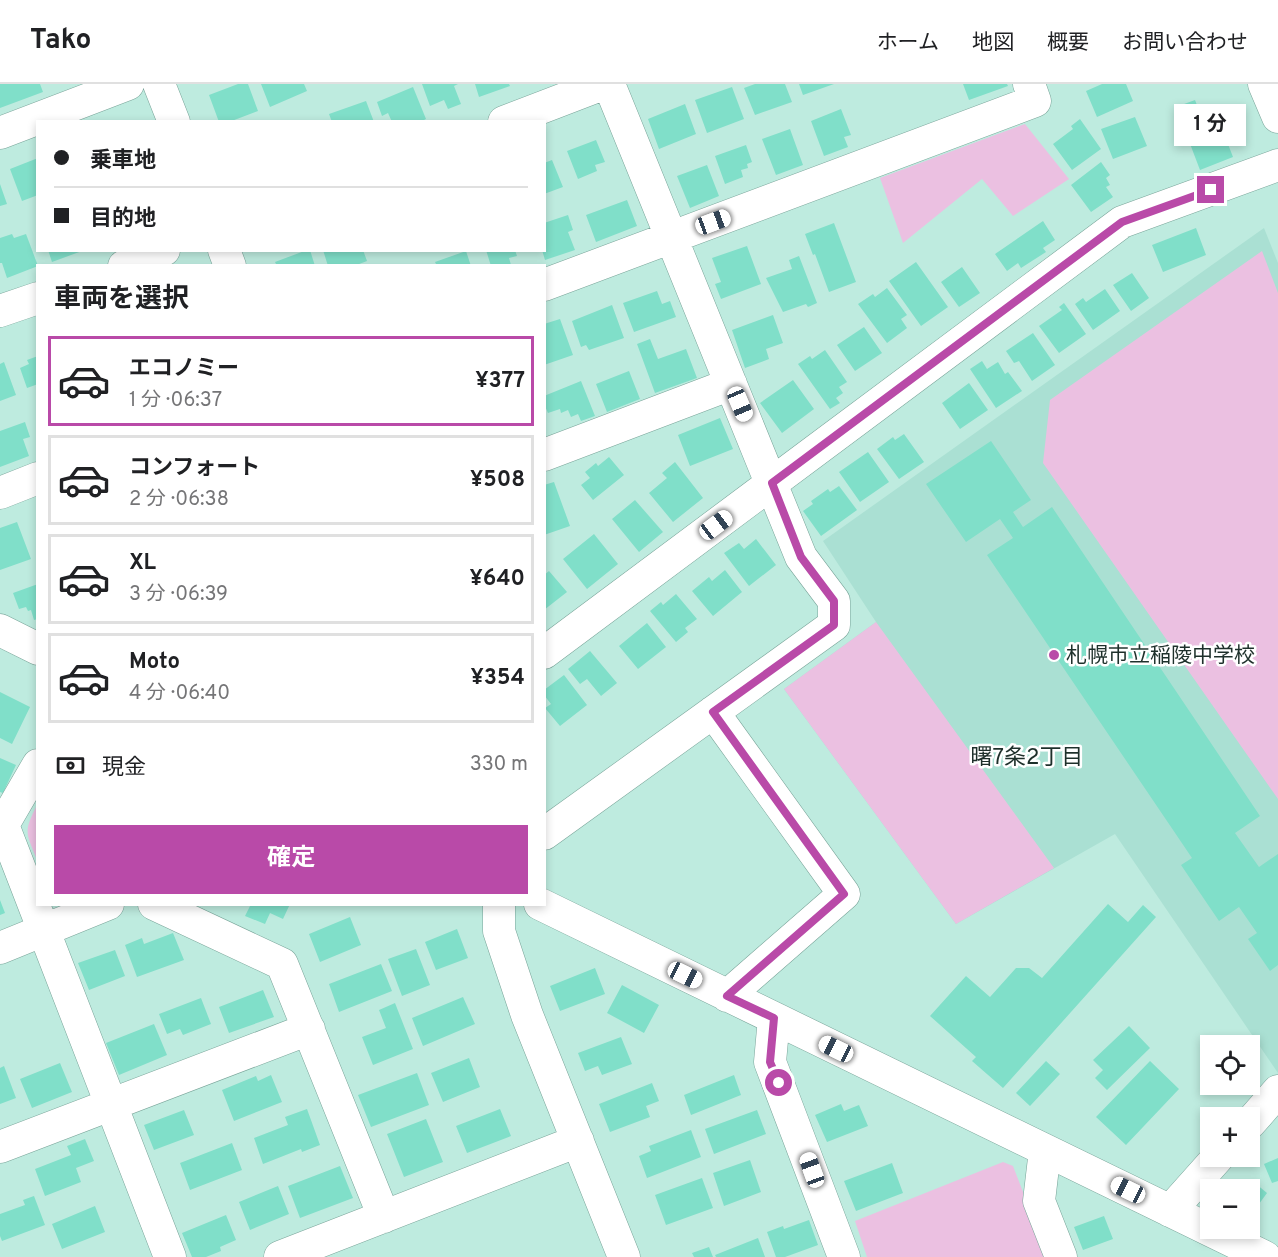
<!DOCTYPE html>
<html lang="ja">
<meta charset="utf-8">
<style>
body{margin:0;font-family:Overpass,"Noto Sans JP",sans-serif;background:#f6f6f6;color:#202124;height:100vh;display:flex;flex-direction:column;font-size:22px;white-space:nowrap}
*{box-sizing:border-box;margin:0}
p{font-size:20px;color:#757577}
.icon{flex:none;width:33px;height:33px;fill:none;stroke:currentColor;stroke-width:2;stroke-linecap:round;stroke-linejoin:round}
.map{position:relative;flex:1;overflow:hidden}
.drawer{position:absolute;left:36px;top:180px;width:510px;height:642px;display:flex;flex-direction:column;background:#fff;border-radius:0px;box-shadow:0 3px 9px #0003}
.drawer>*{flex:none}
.guide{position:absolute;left:36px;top:36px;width:510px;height:132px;border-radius:0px;box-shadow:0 3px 9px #0003;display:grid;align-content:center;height:132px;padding:0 18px;background:#fff}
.tools{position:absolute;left:1200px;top:951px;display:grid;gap:12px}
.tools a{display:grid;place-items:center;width:60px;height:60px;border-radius:0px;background:#fff;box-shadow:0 3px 9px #0003;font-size:30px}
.end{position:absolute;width:27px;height:27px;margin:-14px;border:8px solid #b94aa8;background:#fff;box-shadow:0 0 0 3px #fff}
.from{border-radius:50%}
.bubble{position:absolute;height:42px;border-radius:0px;background:#fff;box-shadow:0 3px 9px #0003;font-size:20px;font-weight:700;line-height:42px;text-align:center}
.car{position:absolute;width:18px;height:36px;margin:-18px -9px;border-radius:8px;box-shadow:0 0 4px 2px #0007;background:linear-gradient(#fff 24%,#345 0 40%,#fff 0 76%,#345 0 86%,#fff 0)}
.guide b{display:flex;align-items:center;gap:21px;height:57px;font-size:22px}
.guide b+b{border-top:2px solid #e0e0e0}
.guide i{width:15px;height:15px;background:#202124}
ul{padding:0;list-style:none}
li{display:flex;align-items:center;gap:18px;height:90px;margin:0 12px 9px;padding:0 6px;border:3px solid #e0e0e0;border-radius:0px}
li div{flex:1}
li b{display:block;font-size:22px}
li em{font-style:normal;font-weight:700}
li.on{border-color:#b94aa8}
li>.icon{width:54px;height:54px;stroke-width:1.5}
h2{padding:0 18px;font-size:27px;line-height:72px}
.pay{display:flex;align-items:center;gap:15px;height:66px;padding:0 18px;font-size:22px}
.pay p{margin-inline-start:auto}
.primary-button{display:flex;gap:12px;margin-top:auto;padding:12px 18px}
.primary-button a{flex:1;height:69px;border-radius:0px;background:#b94aa8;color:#fff;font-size:24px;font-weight:700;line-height:69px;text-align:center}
header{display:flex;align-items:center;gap:36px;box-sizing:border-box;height:84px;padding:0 30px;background:#fff;border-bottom:2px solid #e0e0e0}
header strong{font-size:28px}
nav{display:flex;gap:33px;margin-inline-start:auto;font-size:21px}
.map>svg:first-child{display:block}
</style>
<header>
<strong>Tako</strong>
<nav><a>ホーム</a><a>地図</a><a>概要</a><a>お問い合わせ</a></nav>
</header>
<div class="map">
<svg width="1278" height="1173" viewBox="0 0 1278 1173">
<rect width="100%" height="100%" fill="#beebdf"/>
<!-- built -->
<path fill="#aae0d3" d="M1264,144L1278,179V989L1115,750L956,840L784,605L876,538L823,457Z"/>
<!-- green -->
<path fill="#ebc0e1" d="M1025,40L1069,95L1013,132L982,95L903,159L880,94Z
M1262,167L1278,209V715L1043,379L1050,316Z
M876,538L1054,784L956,840L784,605Z
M37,721V776C26,748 23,749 37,721Z
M1003,1078L1013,1082L1048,1173H867L855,1137Z"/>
<!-- building -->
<path fill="#80dfc9" d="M0,0H40L43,8L0,24Z
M238,0H248L258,27L229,38H219L209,11Z
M261,0H304L307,7L270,23Z
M422,0H458L454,2L461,20L448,25L444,16L430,22Z
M475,0H509L510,2L479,13Z
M755,0H785L792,18L755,31L744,4Z
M799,0H834L803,11Z
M963,0H1007L1008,2L969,16Z
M1102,0H1126L1133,17L1097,33L1086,7Z
M413,3L426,35L420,38H392L388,29L382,32L377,18Z
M732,3L744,35L707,49L695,16Z
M1195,16L1200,29L1214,24L1233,73L1200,86L1176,23Z
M366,17L374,38H332L329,30Z
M685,20L696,50L659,65L648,35Z
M841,25L851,51L844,53L848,63L824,72L811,37Z
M1135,33L1147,62L1113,75L1101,45Z
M1080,35L1101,65L1072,86L1053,60L1073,45L1071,42Z
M790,45L803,81L776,91L762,55Z
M596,56L605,78L595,81L597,87L578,95L567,67Z
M746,61L752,78L747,80L748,84L741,86L743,93L725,100L715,72Z
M38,74V111L22,117L10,85Z
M552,76L563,103L544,110V79Z
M1101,78L1110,91L1106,94L1110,101L1106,103L1113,113L1091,128L1071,101Z
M707,81L719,112L690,124L677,92Z
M0,100L7,120L0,122Z
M627,116L637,142L596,158L586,131Z
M568,131L573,146L568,148L575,166L545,176L542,166H544V139Z
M1043,137L1055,156L1043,164L1046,168L1021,184L1018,179L1007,187L995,170Z
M834,139L856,198L829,208L815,170L813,171L805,150Z
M1196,144L1206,171L1163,188L1152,161Z
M12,150L14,154L26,150L38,182L7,194L2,179H0V154Z
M747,162L761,200L721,215L715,200L721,198L712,174Z
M48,166H82V167L52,178Z
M307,166H310L315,182H277L275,178Z
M323,166H363L367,177L354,182H328Z
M486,166H515L517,172L509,174L511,181L491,182Z
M466,167L471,182H437L435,178Z
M799,172L817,219L808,223L806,220L783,228L766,194L792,185L789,176Z
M916,178L948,223L921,242L889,197Z
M962,183L980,209L959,223L941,198Z
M1132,189L1149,214L1131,227L1113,201Z
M887,204L907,231L901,235L907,244L887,259L858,220L873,210L875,213Z
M1105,205L1120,227L1093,246L1075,220L1083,214L1086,218Z
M657,207L662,220L670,217L676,233L634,248L623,219Z
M1064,219L1086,250L1059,269L1039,242L1062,226L1059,223Z
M612,221L624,254L589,266L586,261L581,263L572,237Z
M773,231L783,259L766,265L769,275L745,284L732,246Z
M560,235L573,271L544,281V240Z
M864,243L882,269L855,287L837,261Z
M1033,249L1055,281L1032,297L1019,277L1014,279L1006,267Z
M650,255L658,275L686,265L697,294L655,309L637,260Z
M825,266L847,298L839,303L843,309L836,314L840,319L830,325L798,280L810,272L812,275Z
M38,272V300L27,304L20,284L29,280L27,276Z
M982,277L987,285L998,278L1005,290L1008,288L1022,307L996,324L970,285Z
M4,278L16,311L0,317V280Z
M629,287L640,315L607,328L596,300Z
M793,296L814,325L782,349L760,319Z
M581,297L595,332L581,337L578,330L571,333L568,326L561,329L560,325L548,329L544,320V312Z
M969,299L988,326L960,345L942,319Z
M720,334L733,365L690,382L678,351Z
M25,338L30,353L23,355L29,372L0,383V347Z
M904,350L924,378L899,395L877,365L893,353L895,356Z
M991,357L1031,416L1013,428L1023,443L1052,423L1260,732L1235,749L1259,783L1278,770V881L1270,887L1248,855L1257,849L1239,823L1219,837L1181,781L1192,774L987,471L1013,454L1000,435L966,458L926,400Z
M868,368L889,398L860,418L839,388Z
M609,373L624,391L593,416L581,401L590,394L585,388L596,379L598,382Z
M675,378L703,414L673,438L649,409L667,394L662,389Z
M554,398L570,442L544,451V412L546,411L544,401Z
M839,402L857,426L821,452L803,427L813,420L811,417L828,405L830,408Z
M635,416L663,448L639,468L612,435Z
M17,438L31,475L0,486V444Z
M594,450L618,480L587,505L563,475Z
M756,455L776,481L749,502L724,469L739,459L744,465Z
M725,486L742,508L713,532L692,507L709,493L712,497Z
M549,487L567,508L544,526V491Z
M38,500V535L34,536L31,526L28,527L26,523L19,525L13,509Z
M676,510L697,535L685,544L688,548L676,558L650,527L661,518L663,521Z
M647,539L666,563L638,585L619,562Z
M590,567L617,599L601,612L587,595L580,600L568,585Z
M564,591L587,621L560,642L545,624L551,620L544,611V606Z
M0,608L30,623L12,660L0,654Z
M0,674L16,681L3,709L0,708Z
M0,816L5,829L0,831Z
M251,820H290L283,835L270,829L265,840L245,832Z
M1108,820L1128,838L1143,821L1156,833L1003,1004L972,977L976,973L930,932L966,892L990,913L1016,884H1029L1042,894Z
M350,833L361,861L320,878L309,850Z
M457,845L468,874L436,886L425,858Z
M173,849L184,876L137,893L125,861L142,854L144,860Z
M416,865L430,901L402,912L388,875Z
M115,866L125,892L89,906L78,879Z
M381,880L392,907L339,928L329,900Z
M595,884L605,910L560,927L550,902Z
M622,901L659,921L644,949L607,929Z
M263,906L274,933L229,949L219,923Z
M463,913L475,940L423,962L412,934Z
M201,914L211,940L183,951L180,945L167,950L159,930Z
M395,919L413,965L373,981L362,953L386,944L379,926Z
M154,940L167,971L119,991L106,959Z
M1129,942L1150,964L1107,1006L1095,994L1103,986L1093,976Z
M621,953L632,980L602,991L598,982L585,987L578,969Z
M469,974L480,1003L443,1018L431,989Z
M1046,977L1060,990L1030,1022L1016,1009Z
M1150,977L1179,1005L1126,1061L1096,1033Z
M60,979L72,1008L32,1024L20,995Z
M4,982L16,1014L0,1020V984Z
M417,989L429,1021L371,1043L358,1011Z
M271,991L282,1018L234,1037L222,1006L256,992L258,997Z
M734,991L741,1011L691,1031L684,1011Z
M652,999L659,1017L646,1022L650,1033L610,1048L599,1020Z
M841,1020L844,1027L859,1021L868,1042L827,1058L815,1031Z
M307,1025L320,1061L302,1068L301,1065L263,1080L254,1054L288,1041L285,1033Z
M500,1025L511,1052L467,1069L456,1042Z
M184,1026L194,1051L154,1066L144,1041Z
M757,1026L766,1050L714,1070L705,1045Z
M426,1035L443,1078L404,1093L387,1050Z
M691,1046L701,1073L647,1094L639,1072L651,1067L649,1062Z
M85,1055L94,1077L76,1084L81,1098L45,1112L35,1085L71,1071L67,1062Z
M232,1059L242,1086L190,1106L180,1079Z
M1278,1074V1097L1272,1099L1264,1080Z
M750,1076L761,1108L724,1122L713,1089Z
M892,1079L903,1109L856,1127L844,1097Z
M340,1082L353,1114L300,1134L288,1102Z
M702,1094L713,1124L666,1141L655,1111Z
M1250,1095L1267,1109L1259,1120L1250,1113V1106H1241Z
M278,1102L289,1130L250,1146L239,1118Z
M34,1112L45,1141L2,1157L0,1152V1130L25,1121L23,1116Z
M95,1122L105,1148L62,1165L52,1140Z
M226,1131L236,1156L220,1163L221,1167L206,1173H192L182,1149Z
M1104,1132L1113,1155L1083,1166L1074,1143Z
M809,1136L818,1161L785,1173H776L767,1148L783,1142L784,1145Z
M758,1154L765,1173H716L715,1171Z
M709,1163L713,1173H694L692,1169Z"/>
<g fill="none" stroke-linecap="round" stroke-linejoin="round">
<defs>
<path id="minor" d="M159,0L174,38
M1264,0L1278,33
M504,38L603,0
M0,49L128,0
M224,166L230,182
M124,182L164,166
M544,201L1035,17L1029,0
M0,227L38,214
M544,371L731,300
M0,409L38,394
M0,546L38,565
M544,569L1122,138L1278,81
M713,628L844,810L727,912
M0,739L3,741L170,1173
M3,741L38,681
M544,750L834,541V517L801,473L609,0
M154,820L282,880L384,1133
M499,820V847L527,931L624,1173
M540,820L1265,1173
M0,864L108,820
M774,934L770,978L844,1173
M1250,1039L1278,1007
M0,1063L309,945
M1045,1066L1039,1117L1061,1173
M1170,1127L1219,1072
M280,1173L578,1057"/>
</defs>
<!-- minor casing -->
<use href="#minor" stroke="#79a499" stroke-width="33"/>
<!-- minor -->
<use href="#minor" stroke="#fff" stroke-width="32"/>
</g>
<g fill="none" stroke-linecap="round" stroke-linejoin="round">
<!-- route -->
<path stroke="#b94aa8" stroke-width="8" d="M779,999L770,978L774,934L727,912L844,810L713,628L834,541V517L801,473L772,399L1122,138L1211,106"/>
</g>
<!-- markers -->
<circle fill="#b94aa8" stroke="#fff" stroke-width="2" cx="1054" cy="571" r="6"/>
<g text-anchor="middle" stroke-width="5" stroke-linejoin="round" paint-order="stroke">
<!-- poi labels -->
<g font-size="21" fill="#1e302b" stroke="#fff" text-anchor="start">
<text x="1066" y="578">札幌市立稲陵中学校</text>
</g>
<!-- neighbourhood labels -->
<g font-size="22" fill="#1e302b" stroke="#fff">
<text x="1027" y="680">曙7条2丁目</text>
</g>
</g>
</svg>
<div class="tools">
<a><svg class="icon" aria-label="locate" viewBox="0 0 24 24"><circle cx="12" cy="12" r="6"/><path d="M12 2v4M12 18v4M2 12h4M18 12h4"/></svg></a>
<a>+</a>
<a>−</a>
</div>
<i class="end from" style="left:779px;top:999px"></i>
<i class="end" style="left:1211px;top:106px"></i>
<div class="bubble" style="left:1174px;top:20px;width:72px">1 分</div>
<i class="car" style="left:713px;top:138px;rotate:70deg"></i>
<i class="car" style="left:740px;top:320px;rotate:157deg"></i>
<i class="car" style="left:716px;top:441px;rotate:53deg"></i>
<i class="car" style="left:685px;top:891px;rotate:116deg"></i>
<i class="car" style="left:836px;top:965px;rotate:296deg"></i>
<i class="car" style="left:812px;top:1086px;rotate:340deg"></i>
<i class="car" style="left:1128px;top:1106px;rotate:296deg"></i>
<div class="guide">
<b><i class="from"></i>乗車地</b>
<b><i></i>目的地</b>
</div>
<section class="drawer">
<h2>車両を選択</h2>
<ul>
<li class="on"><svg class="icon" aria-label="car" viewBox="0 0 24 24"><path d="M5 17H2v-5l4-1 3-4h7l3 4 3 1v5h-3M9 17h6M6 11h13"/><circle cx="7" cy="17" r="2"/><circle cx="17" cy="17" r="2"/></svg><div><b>エコノミー</b><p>1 分 · 06:37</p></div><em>¥377</em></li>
<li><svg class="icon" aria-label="car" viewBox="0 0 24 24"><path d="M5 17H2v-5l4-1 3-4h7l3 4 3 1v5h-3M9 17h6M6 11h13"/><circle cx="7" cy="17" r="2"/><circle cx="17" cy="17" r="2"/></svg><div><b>コンフォート</b><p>2 分 · 06:38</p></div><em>¥508</em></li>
<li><svg class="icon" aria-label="car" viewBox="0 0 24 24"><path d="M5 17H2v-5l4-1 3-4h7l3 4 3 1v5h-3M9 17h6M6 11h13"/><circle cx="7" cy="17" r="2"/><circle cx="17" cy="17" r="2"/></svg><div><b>XL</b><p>3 分 · 06:39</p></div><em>¥640</em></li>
<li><svg class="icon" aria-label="car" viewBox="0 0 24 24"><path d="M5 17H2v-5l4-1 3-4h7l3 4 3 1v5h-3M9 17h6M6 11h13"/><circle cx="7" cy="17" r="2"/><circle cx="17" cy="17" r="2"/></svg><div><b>Moto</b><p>4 分 · 06:40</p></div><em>¥354</em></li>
</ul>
<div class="pay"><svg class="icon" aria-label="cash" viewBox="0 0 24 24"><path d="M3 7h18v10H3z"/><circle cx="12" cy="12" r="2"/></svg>現金<p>330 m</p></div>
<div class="primary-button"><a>確定</a></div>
</section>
</div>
